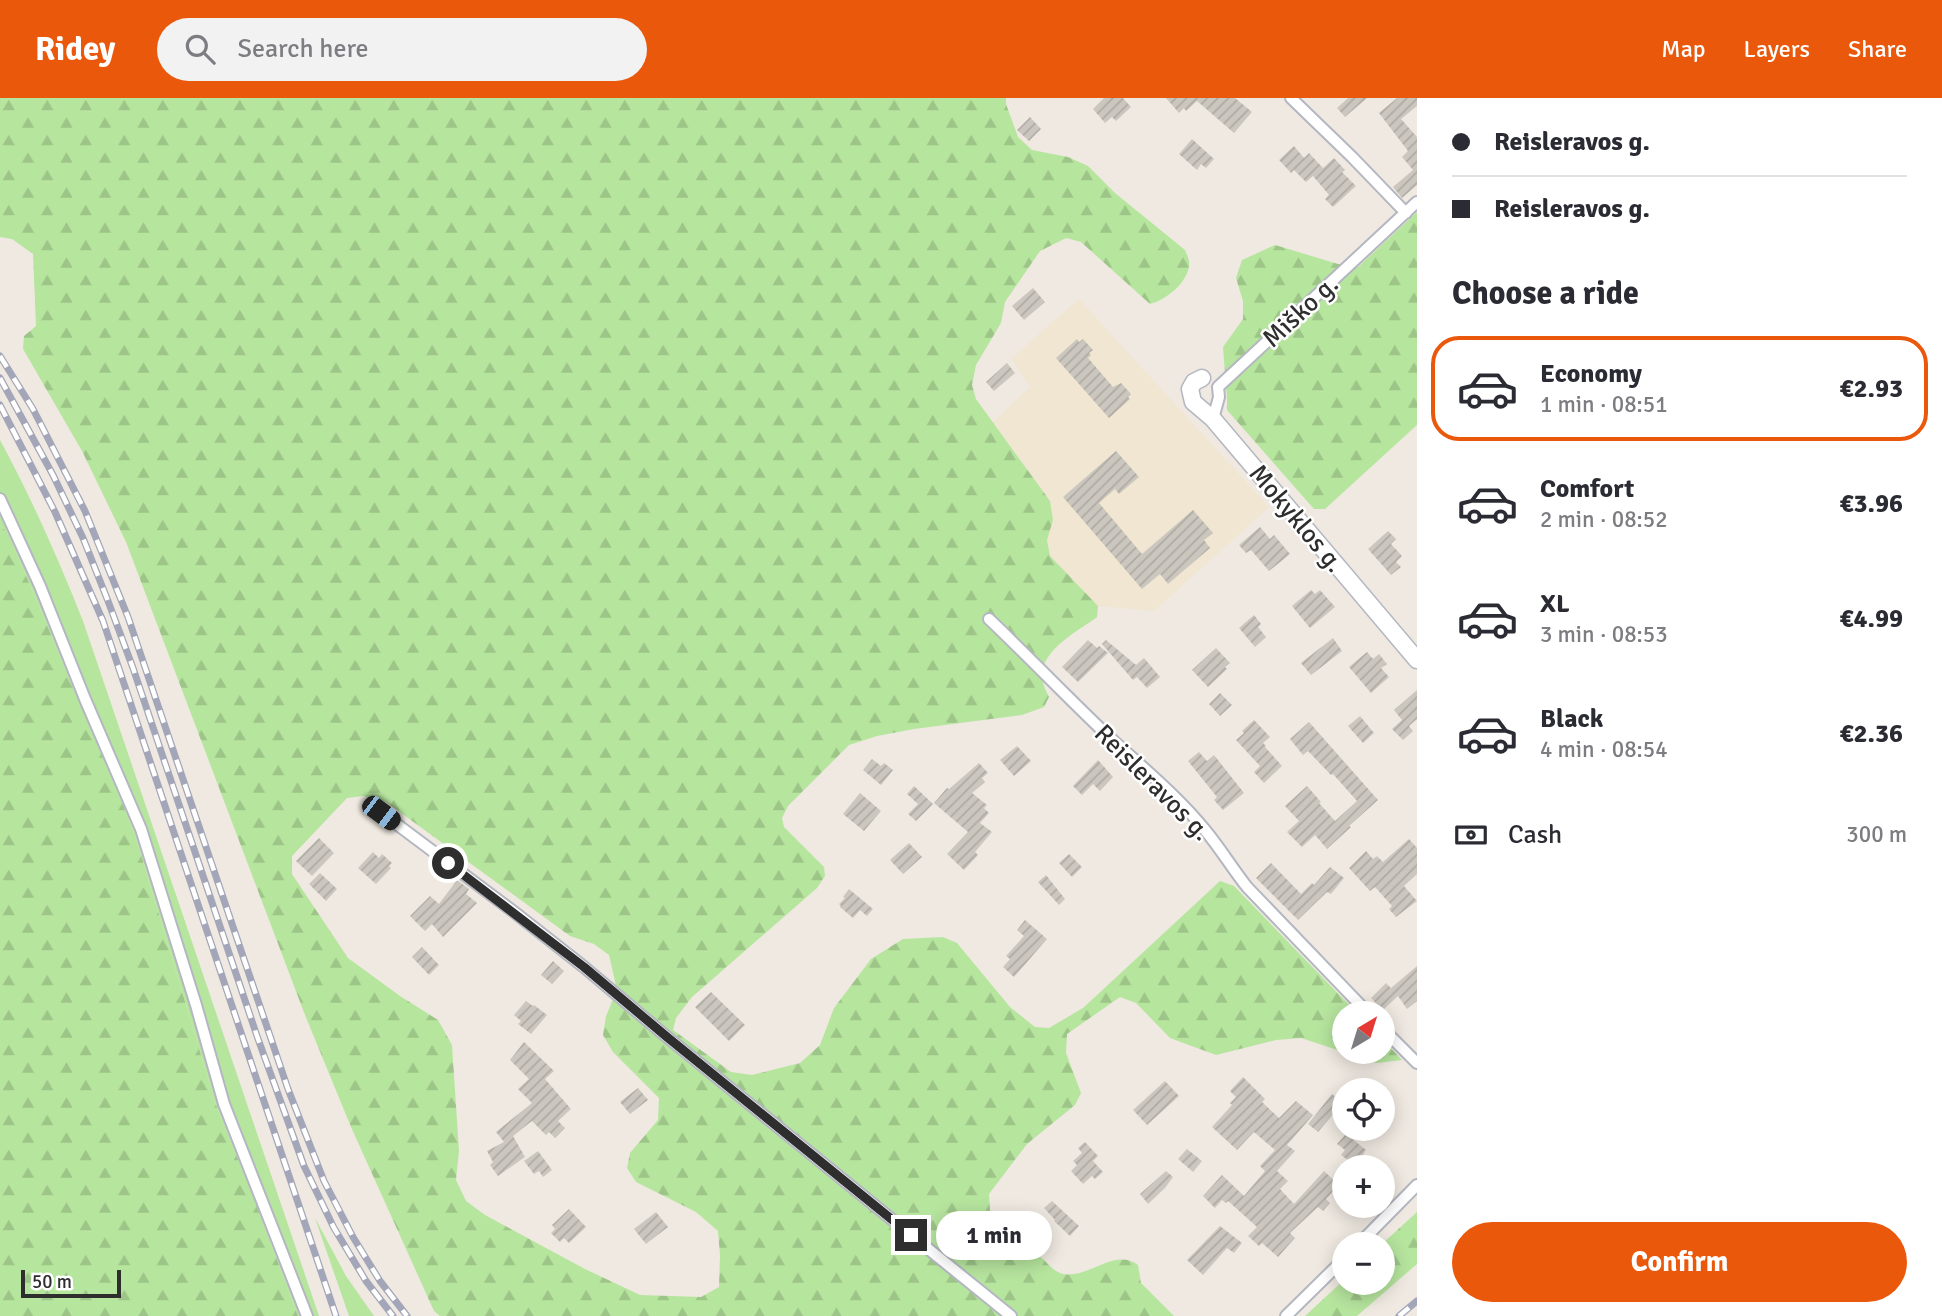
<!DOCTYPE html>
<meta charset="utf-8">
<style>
body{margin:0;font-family:Signika,sans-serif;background:#f2f2f3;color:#2b2b33;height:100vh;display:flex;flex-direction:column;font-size:26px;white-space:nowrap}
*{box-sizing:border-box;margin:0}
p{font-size:23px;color:#7c7c81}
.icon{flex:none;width:38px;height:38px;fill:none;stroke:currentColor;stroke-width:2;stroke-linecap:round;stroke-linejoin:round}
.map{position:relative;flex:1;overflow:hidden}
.side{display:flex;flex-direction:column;background:#fff;width:525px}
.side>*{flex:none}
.hud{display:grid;align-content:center;height:154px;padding:0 35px;background:#fff}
.needle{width:46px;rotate:38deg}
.tools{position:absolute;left:1332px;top:903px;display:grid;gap:14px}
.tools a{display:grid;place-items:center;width:63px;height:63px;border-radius:50%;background:#fff;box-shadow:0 4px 18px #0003;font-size:35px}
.scale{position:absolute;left:21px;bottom:18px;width:100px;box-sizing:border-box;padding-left:7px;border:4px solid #2e2e2e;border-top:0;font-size:19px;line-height:24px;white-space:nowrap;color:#2e2e2e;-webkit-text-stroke:5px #fff;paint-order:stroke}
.end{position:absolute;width:32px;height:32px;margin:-16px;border:9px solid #2e2e2e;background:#fff;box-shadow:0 0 0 4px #fff}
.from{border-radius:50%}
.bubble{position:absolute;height:49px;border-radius:24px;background:#fff;box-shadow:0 4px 18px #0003;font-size:23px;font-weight:700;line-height:49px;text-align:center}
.car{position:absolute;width:21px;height:42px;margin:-21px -10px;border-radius:9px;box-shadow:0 0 5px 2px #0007;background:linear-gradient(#222 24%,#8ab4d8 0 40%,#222 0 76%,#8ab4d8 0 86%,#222 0)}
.hud b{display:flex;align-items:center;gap:24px;height:66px;font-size:26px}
.hud b+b{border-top:2px solid #e1e1e2}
.hud i{width:18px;height:18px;background:#2b2b33}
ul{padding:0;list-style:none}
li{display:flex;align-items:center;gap:21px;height:105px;margin:0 14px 10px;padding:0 21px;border:4px solid transparent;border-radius:28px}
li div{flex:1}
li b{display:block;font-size:26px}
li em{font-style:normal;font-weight:700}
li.active{border-color:#ea580c}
li>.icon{width:63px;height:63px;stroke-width:1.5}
h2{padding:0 35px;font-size:32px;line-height:84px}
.pay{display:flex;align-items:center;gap:18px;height:77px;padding:0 35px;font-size:26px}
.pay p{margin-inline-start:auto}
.cta{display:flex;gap:14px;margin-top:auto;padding:14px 35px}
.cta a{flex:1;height:80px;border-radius:42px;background:#ea580c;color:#fff;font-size:28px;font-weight:700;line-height:80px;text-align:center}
header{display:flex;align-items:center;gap:42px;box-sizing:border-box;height:98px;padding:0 35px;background:#ea580c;color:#fff}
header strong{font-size:33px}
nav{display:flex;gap:38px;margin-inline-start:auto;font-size:24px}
.search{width:490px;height:63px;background:#f2f2f3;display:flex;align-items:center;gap:18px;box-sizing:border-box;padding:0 24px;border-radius:38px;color:#7c7c81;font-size:26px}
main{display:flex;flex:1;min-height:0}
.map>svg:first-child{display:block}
</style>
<header>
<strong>Ridey</strong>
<div class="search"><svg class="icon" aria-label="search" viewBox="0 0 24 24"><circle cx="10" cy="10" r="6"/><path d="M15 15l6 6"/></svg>Search here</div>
<nav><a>Map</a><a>Layers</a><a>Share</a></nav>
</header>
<main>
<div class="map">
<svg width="1417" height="1218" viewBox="0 0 1417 1218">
<defs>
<pattern id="forest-firs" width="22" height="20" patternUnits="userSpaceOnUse" patternTransform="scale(1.75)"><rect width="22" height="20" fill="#b6e59e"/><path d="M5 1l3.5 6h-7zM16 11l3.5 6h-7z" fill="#9dc588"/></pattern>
<pattern id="building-hatch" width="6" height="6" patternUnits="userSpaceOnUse" patternTransform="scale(1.75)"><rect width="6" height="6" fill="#cbc7bf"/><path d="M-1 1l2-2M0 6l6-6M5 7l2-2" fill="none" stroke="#afaba4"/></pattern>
</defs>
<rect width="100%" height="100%" fill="#efe9e1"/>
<!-- education -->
<path fill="#f0e6d1" d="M1079,201L1269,409L1154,513L1098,508L1050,458L1047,442L1053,422L1050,403L993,324L1030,289L1011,261Z"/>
<!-- green -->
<path fill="#b6e59e" d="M0,342C32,401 58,460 83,523L319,1218H298L260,1116L215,1004L134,733L8,435L0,427Z
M315,1120L346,1178L374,1218H349Z"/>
<!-- forest -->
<path fill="url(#forest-firs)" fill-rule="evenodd" d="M0,0H1006V6L1018,39L1032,52L1068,59L1088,68L1115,95L1185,152C1187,157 1190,162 1189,168C1187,185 1166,202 1150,206L1081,144L1066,140L1040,153L1005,204L1001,225L976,267L972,287L976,301L1050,403L1053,422L1047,442L1050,458L1098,508L1097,519C1077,534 1036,554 1043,584C1044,589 1047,595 1049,599L1044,609L1022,617L914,631L877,638L849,647L788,708L782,720L784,729L824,769L825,778L817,790L692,899L676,920L673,932L731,974L752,977L800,965L820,947L834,910L871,861L903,841L943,839L957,845L1010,909L1035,929L1049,930L1083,910L1220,783L1234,788L1357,915H1344V954H1382L1383,942L1402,962L1377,965L1301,940L1276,942L1216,957L1170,940L1136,905L1120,899L1067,936L1066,955L1081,995L1075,1007L1027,1046L989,1096L990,1113C1006,1132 1024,1146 1043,1161C1047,1165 1054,1173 1060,1175C1086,1184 1114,1148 1138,1167L1141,1185L1174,1218H440L434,1213L351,1029L305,917L126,444L82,353L23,251L24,238L36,228L33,156L12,141L0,139ZM363,698L386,704L570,838L594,846L609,857L617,892L606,918L603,937L613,954L659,1000L658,1022L630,1055L627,1070L636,1084L696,1114L718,1133L720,1157L719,1189L701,1199L640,1197L585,1171L485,1117L466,1103L456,1082L459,1053L452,947L438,922L400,898L348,860L292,776V758L347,700Z
M1417,114V327L1325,411H1314L1227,312V300L1223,249L1243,221V203L1236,180L1242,162L1275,147L1338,166L1358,169Z
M0,427L8,435L134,733L215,1004L260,1116L298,1218H0Z
M1417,1114V1166L1357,1218H1305L1344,1182V1185H1382V1146Z"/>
<!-- building -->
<path fill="url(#building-hatch)" d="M1104,0H1123L1131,9L1116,23L1112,19L1105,25L1093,11Z
M1166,0H1235L1252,14L1234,35L1197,3L1186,13L1184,10L1179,15Z
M1348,0H1367L1345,19L1337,10Z
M1397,0H1417V8L1401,21L1417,39V87L1402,100L1393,89L1413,72L1402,59L1408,53L1379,15Z
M1030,19L1041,31L1029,43L1017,32Z
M1192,41L1214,61L1206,70L1201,66L1197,72L1179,56Z
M1294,48L1304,60L1309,55L1323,70L1334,60L1345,72L1342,74L1356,88L1333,109L1325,101L1329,97L1313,78L1306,84L1294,72L1291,75L1279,62Z
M1033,190L1045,204L1024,222L1012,208Z
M1077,241L1079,244L1083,241L1093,252L1089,255L1091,257L1088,260L1113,289L1121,285L1131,296L1128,299L1130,301L1109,320L1056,260Z
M1007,265L1015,275L994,293L986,284Z
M1116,353L1139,379L1119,396L1115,391L1099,405L1142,456L1193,412L1213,435L1204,442L1210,450L1168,486L1160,476L1142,491L1063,399Z
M1260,429L1270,441L1274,437L1290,456L1269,473L1251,452L1246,455L1239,447Z
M1388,433L1396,441L1391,446L1402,458L1396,464L1401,469L1391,477L1368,451Z
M1311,492L1315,496L1320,492L1335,509L1310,530L1292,508Z
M1254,517L1261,526L1258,529L1266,539L1255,549L1239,530Z
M1333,540L1342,553L1311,577L1301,565Z
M1088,542L1097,550L1099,548L1108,555L1078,584L1062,569Z
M1106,542L1136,567L1144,560L1160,579L1147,590L1137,579L1133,582L1102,546Z
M1216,550L1230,565L1225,569L1227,571L1208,589L1192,572Z
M1367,554L1373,561L1379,556L1387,566L1381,570L1389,579L1371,595L1349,569Z
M1417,592V621L1409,628L1413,633L1403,642L1392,631L1402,622L1394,612Z
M1220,595L1232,607L1220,618L1209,606Z
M1360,618L1374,635L1363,645L1348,628Z
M1254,622L1270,639L1263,645L1266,648L1265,649L1282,668L1264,685L1254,674L1260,668L1236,642L1244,635L1242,633Z
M1309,624L1378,702L1349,728L1351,729L1327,751L1315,737L1302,749L1287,734L1299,723L1285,708L1307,688L1321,704L1319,705L1335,723L1357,703L1333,676L1331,677L1308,653L1303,657L1290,641Z
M1017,648L1031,663L1014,678L1000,662Z
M1199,654L1207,663L1214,657L1244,695L1223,712L1214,702L1217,699L1188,663Z
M872,661L881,668L884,665L893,672L881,687L863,672Z
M1098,662L1113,679L1100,693L1093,686L1082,697L1073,688Z
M979,665L988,675L982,680L985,684L972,695L987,707L984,710L989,715L980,725L992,734L975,754L978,757L964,772L947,756L968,734L934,705L947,690L949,691Z
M914,688L933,706L916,723L908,716L918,706L907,696Z
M860,695L881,713L864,733L843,716Z
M319,740L334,755L312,778L296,763Z
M1409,741L1417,750V776L1404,788L1417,803L1396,819L1389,811L1392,808L1375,789L1370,793L1349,770L1366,753L1373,761L1377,758L1383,764Z
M909,745L922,759L903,776L890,762Z
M373,754L379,760L382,756L392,765L389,768L391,770L376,786L358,770Z
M1069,756L1082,769L1072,779L1059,765Z
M1271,765L1301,796L1312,785L1314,787L1330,769L1344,780L1331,796L1327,794L1298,822L1256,780Z
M320,775L337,791L326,803L309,786Z
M1046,777L1065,801L1059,807L1038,784Z
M457,782L469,791L466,796L477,805L443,839L432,826L425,833L410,818L430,798L439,806Z
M849,791L873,811L867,818L860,812L853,820L840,809L841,808L839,806L845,800L843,799Z
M1025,822L1047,841L1014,879L1003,869L1010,861L1006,858L1024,838L1017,832Z
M422,849L439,867L429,877L412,859Z
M553,863L564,873L552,886L541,877Z
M1417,868V903L1407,911L1398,898L1383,912L1371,900L1386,885L1391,890Z
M711,894L745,927L729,943L695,909Z
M526,903L533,908L534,907L547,917L531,936L518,926L521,923L514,917Z
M524,944L554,973L545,981L571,1011L558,1023L565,1030L555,1040L549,1034L546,1037L532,1023L513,1038L525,1059L498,1078L490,1067L493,1064L487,1053L504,1044L496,1034L532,1005L518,991L529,981L510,962Z
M1243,979L1265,1001L1262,1004L1279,1020L1296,1003L1313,1017L1287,1047L1295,1053L1277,1073L1288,1083L1280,1091L1294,1106L1324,1073L1339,1087L1326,1101L1330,1105L1323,1113L1318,1109L1290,1135L1295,1140L1278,1159L1262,1145L1259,1148L1248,1138L1257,1129L1228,1103L1226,1105L1222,1102L1215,1110L1203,1098L1222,1077L1244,1098L1265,1073L1260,1068L1275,1052L1254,1034L1237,1052L1212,1029L1232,1007L1230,1005L1236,999L1230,993Z
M1165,983L1179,998L1147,1027L1133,1012Z
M638,990L648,1002L630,1016L620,1004Z
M1332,996L1343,1005L1318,1034L1308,1026Z
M1346,1036L1366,1052L1363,1056L1365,1058L1357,1069L1341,1057L1345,1052L1337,1046Z
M1085,1044L1098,1058L1093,1063L1103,1074L1095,1081L1092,1078L1083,1086L1071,1073L1077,1067L1073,1063L1082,1055L1078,1050Z
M1187,1051L1202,1063L1193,1074L1178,1061Z
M538,1053L552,1072L543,1079L539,1073L534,1076L524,1063Z
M1166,1073L1173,1079L1165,1090L1148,1106L1140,1096Z
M1052,1103L1079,1128L1070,1138L1054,1123L1055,1122L1044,1110Z
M569,1111L586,1129L569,1145L564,1140L560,1144L551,1135L555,1131L552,1127Z
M656,1114L668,1129L646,1146L634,1131Z
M1220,1128L1242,1145L1234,1155L1227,1150L1203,1177L1187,1162Z"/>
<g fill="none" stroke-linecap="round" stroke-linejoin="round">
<defs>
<path id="street" d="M1291,0L1352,59L1406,115
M1213,321L1219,299L1218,289L1417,104
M0,401L40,488L85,601L141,731L196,907L224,1006L307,1218
M989,521C1028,558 1065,597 1104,634C1138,666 1176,696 1205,732C1220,750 1232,770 1247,789L1368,915
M371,707L514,814L584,869L667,939L1011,1218
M1382,930L1417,965
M1359,1146L1417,1087
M1286,1218L1344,1161"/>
<path id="secondary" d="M1202,280L1194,284L1190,291L1193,304L1213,321L1417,562"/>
</defs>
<!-- street casing -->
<use href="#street" stroke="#b4b7c1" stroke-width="14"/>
<!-- secondary casing -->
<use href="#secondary" stroke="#b4b7c1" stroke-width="19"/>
<!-- street -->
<use href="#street" stroke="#fff" stroke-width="10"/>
<!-- secondary -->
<use href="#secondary" stroke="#fff" stroke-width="16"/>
<defs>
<path id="rail" d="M0,258L33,311L85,413L128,519L288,991L324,1083L353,1139L380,1183L407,1218
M0,280L53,377L83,440L108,503L133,570L257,938L304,1068L334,1130L366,1183L393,1218
M0,307L55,414L103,523L336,1218
M1399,1218L1417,1203"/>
</defs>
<!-- rail casing -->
<use href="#rail" stroke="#a3a6b8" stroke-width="7"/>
<!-- rail -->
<use href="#rail" stroke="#fff" stroke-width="4.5" stroke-dasharray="13" stroke-linecap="butt"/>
</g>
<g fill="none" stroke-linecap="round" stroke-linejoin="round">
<!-- route -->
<path stroke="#2e2e2e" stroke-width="9" d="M448,765L584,869L667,939L911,1137"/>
</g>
<g text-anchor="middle" stroke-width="5" stroke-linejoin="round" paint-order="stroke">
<!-- street labels -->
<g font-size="26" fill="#2e2e2e" stroke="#fff">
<text transform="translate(1300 213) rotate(-43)" y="9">Miško g.</text>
<text transform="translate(1297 420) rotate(50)" y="9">Mokyklos g.</text>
<text transform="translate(1153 684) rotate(45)" y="9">Reisleravos g.</text>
</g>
</g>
</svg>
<div class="tools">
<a><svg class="needle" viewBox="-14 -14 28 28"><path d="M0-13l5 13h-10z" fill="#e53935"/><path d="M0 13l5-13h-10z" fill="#7c7c81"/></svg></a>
<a><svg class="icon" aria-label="locate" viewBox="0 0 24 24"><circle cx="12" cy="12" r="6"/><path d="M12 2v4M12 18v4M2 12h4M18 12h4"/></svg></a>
<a>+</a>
<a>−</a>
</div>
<div class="scale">50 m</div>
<i class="end from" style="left:448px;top:765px"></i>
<i class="end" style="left:911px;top:1137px"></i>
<div class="bubble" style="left:936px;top:1113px;width:116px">1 min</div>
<i class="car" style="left:381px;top:715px;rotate:127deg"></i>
</div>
<section class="side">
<div class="hud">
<b><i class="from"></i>Reisleravos g.</b>
<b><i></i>Reisleravos g.</b>
</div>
<h2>Choose a ride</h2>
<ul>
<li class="active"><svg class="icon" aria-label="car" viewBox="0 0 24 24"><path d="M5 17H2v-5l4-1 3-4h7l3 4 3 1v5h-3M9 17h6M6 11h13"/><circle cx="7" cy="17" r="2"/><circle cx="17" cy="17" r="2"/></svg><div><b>Economy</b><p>1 min · 08:51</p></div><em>€2.93</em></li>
<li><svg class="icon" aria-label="car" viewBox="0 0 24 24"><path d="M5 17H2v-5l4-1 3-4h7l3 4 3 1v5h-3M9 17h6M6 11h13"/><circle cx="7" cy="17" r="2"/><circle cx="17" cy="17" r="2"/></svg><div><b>Comfort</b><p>2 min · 08:52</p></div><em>€3.96</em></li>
<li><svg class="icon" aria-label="car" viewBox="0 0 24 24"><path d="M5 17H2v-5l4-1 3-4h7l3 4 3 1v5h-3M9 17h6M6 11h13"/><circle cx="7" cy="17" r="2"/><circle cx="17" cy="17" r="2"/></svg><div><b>XL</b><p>3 min · 08:53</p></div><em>€4.99</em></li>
<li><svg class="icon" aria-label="car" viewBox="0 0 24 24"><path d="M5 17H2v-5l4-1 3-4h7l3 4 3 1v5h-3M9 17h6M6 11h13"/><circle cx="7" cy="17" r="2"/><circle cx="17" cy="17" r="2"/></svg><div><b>Black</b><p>4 min · 08:54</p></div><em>€2.36</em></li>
</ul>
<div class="pay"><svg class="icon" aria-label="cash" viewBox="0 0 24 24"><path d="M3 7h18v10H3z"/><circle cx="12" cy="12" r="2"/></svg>Cash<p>300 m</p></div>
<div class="cta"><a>Confirm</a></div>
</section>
</main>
